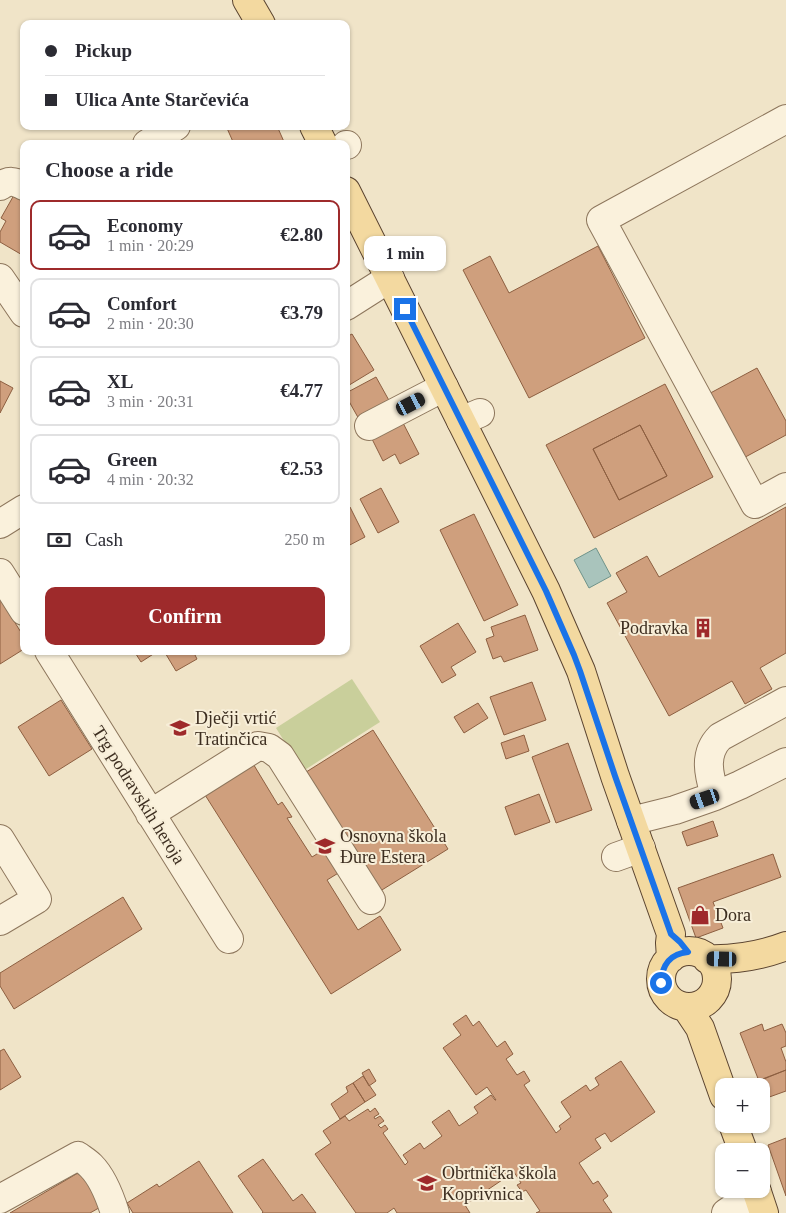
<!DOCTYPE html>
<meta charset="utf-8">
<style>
body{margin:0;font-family:"Times New Roman",serif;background:#f7f7f7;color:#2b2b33;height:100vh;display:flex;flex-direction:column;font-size:19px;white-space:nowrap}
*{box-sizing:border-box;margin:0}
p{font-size:16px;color:#7c7c81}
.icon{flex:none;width:28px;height:28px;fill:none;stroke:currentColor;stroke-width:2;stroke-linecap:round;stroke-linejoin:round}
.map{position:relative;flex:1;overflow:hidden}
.panel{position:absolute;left:20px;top:140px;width:330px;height:515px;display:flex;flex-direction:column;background:#fff;border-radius:10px;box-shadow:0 1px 4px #0004}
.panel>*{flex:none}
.top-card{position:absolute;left:20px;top:20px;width:330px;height:110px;border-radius:10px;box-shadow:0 1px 4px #0004;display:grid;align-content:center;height:110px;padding:0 25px;background:#fff}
.fabs{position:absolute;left:715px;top:1078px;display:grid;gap:10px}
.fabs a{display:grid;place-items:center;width:55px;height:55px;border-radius:10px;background:#fff;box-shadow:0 1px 4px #0004;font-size:25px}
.end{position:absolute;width:22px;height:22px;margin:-11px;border:6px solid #1a73e8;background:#fff;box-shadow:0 0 0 2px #fff}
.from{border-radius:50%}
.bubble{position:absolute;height:35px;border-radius:10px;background:#fff;box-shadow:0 1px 4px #0004;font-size:16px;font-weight:600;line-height:35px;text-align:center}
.car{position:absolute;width:15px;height:30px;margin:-15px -8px;border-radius:6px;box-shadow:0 0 4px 1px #0007;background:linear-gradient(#222 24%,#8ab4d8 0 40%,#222 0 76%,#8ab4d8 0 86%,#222 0)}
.top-card b{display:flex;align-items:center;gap:18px;height:48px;font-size:19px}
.top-card b+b{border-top:1px solid #e1e1e2}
.top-card i{width:12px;height:12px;background:#2b2b33}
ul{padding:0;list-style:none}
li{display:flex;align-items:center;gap:15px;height:70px;margin:0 10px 8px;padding:0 15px;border:2px solid #e1e1e2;border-radius:10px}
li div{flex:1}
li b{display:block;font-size:19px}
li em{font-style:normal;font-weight:600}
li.active{border-color:#9e2a2b}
li>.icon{width:45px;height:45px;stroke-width:1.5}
h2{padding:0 25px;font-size:22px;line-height:60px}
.pay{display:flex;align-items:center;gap:12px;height:55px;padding:0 25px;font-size:19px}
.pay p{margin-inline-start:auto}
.action{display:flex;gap:10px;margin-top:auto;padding:10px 25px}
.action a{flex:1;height:58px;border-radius:10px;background:#9e2a2b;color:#fff;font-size:20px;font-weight:600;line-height:58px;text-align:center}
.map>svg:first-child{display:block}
</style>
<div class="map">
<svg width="786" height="1213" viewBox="0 0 786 1213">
<rect width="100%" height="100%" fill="#f0e4c8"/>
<!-- green -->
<path fill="#c9cf9b" d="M352,679L380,722L303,771L276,728Z"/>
<!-- water -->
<path fill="#a9c4bc" stroke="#6f938a" d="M596,548L611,576L589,588L574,560Z"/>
<!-- building -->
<path fill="#cf9f7d" stroke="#8d5f41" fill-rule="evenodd" d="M226,126H277L285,144H234Z
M14,195L24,201V256L0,242V232L6,221L1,218Z
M598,246L645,338L529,398L463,270L490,256L509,293Z
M352,334L374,370L346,387V337Z
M757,368L786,421V435L738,461L703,397Z
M376,377L391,404L360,421L346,396V393Z
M0,381L13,388L0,413Z
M665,384L713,477L594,538L546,445ZM640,425L667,476L619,500L593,449Z
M402,421L419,454L400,464L395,454L383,461L371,437Z
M640,425L667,476L619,500L593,449Z
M381,488L399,522L378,533L360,499Z
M350,507L365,537L346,547V509Z
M786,507V653L760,668L772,689L745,704L732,681L669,716L607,603L627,592L616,573L647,556L659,577Z
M474,514L518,605L484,621L440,530Z
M0,599L24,637V649L0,664Z
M525,615L538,650L504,662L501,656L493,659L486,639L494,636L491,627Z
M458,623L476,652L451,667L456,675L442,683L420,646Z
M134,651H158L141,662Z
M164,651H193L197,659L176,671Z
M532,682L546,720L504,735L490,697Z
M61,700L92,749L49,776L18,727Z
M478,703L488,718L464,733L454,717Z
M373,730L448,849L377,893L303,774Z
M524,735L529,751L506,759L501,743Z
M568,743L592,810L556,823L532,757Z
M249,757L278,805L282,802L292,817L287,818L312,857L325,849L340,872L327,880L358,930L380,916L401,950L331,994L200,787Z
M539,794L550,822L515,835L505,807Z
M713,821L718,836L687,846L682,832Z
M773,854L781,877L713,902L723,928L696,938L678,888Z
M123,897L142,929L14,1009L0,986V973Z
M466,1015L473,1026L479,1021L497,1047L505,1041L513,1054L506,1059L517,1075L524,1071L530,1081L524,1085L556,1133L561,1129L559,1126L571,1117L561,1102L586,1085L590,1091L599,1085L595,1078L621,1061L655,1112L611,1142L605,1133L595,1139L601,1148L579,1163L593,1184L598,1181L608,1196L603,1200L612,1213H536L540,1211L526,1190L522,1192L517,1185L521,1183L514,1172L465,1205L470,1213H397L394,1208L387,1213H356L315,1154L331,1143L323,1131L345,1116L349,1121L368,1109L370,1112L375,1108L379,1114L374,1117L375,1119L380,1116L384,1121L378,1125L381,1128L385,1125L388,1129L383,1133L405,1165L408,1162L403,1155L420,1143L424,1149L442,1136L432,1122L449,1110L459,1126L478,1113L474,1107L491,1095L495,1100H496L487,1087L476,1095L443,1048L461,1035L453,1024Z
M762,1024L764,1031L782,1024L786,1033V1046L781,1048L786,1062V1070L759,1081L740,1033Z
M4,1049L21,1077L0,1090V1051Z
M369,1069L376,1081L369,1086L362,1073Z
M786,1070V1091L761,1100V1086H744Z
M363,1076L376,1095L365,1102L353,1083Z
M353,1083L365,1102L340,1119L331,1104L348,1092L346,1087Z
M786,1138V1196L768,1145Z
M263,1159L293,1201L302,1194L316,1213H262L263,1212L238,1176Z
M199,1161L233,1213H133L127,1203L157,1184L159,1187Z
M83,1170L104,1205L90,1213H10Z"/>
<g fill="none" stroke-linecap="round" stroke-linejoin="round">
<defs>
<path id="minor" d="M786,119L601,220L755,504L786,487
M147,144L176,126
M346,145H347
M0,186C9,180 14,181 24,186
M0,278L24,313
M346,306L390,278
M461,421L480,413
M369,426L444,387
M0,524L24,509
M0,573L24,611
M49,651L229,939
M786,701L720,737C703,754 709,775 715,796L740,785L786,762
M150,814L258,746L269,748L280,756L371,900
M631,821L675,810L715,796
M0,839L37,899L0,921
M616,857L641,848
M0,1199L78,1156C82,1159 87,1162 91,1166C103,1178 110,1197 115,1213
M726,1213L757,1192"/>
<path id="major" d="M247,0L261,24
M314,126L323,144
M346,191L546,591L581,671L615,776L671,934L670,943L671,958
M661 979a28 28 0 1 1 56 0a28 28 0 1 1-56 0Z
M707,959C736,960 760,956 786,946
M686,1007L700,1028L724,1096
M733,1124L743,1151
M756,1189L764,1213"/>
</defs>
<!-- minor casing -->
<use href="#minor" stroke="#8d765c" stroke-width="30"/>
<!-- major casing -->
<use href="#major" stroke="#5b4430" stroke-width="30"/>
<!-- minor -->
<use href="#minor" stroke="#faf1dc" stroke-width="28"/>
<!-- major -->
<use href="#major" stroke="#f3d9a0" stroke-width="28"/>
</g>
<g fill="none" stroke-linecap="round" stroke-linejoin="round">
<!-- route -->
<path stroke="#1a73e8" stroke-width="6" d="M405,309L546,591L574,655L580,671L615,776L671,934L680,942L688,952C669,954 662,965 661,983"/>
</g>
<!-- icons -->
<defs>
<symbol id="building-bare" viewBox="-9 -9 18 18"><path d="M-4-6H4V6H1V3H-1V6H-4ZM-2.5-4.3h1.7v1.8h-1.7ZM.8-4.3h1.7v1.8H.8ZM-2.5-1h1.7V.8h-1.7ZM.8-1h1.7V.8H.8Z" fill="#9e2a2b" stroke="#f7eed8" stroke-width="2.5" paint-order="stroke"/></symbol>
<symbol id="school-bare" viewBox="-9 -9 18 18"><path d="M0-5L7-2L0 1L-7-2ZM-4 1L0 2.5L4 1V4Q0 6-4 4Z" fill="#9e2a2b" stroke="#f7eed8" stroke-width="2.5" paint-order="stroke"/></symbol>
<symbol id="shop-bare" viewBox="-9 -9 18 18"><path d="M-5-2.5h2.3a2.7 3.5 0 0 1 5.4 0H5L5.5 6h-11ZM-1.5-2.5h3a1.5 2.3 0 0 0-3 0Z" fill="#9e2a2b" stroke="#f7eed8" stroke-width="2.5" paint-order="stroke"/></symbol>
</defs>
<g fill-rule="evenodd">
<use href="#building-bare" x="689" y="614" width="28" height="28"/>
<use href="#school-bare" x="166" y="714" width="28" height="28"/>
<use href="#school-bare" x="311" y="832" width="28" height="28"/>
<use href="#shop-bare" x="686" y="901" width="28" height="28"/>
<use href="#school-bare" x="413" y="1169" width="28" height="28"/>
</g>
<g text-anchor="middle" stroke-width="4" stroke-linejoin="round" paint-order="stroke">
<!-- poi labels -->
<g font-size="18" fill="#3d2e20" stroke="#f7eed8" text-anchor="start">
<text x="688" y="634" text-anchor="end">Podravka</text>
<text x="195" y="724">Dječji vrtić<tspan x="195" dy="21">Tratinčica</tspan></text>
<text x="340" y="842">Osnovna škola<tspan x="340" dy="21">Đure Estera</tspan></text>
<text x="715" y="921">Dora</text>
<text x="442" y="1179">Obrtnička škola<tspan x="442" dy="21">Koprivnica</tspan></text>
</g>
<!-- street labels -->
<g font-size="18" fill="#3d2e20" stroke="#f7eed8">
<text transform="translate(139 795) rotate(58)" y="6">Trg podravskih heroja</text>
</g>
</g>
</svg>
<div class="fabs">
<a>+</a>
<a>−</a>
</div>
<i class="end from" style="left:661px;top:983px"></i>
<i class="end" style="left:405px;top:309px"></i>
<div class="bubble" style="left:364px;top:236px;width:82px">1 min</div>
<i class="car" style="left:411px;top:404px;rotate:63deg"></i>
<i class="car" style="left:705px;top:799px;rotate:251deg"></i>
<i class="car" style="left:722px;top:959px;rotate:271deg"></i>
<div class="top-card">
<b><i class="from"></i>Pickup</b>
<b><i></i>Ulica Ante Starčevića</b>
</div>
<section class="panel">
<h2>Choose a ride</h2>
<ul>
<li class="active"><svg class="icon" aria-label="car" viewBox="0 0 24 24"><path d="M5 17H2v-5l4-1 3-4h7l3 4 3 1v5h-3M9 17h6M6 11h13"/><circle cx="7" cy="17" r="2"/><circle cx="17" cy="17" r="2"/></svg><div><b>Economy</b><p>1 min · 20:29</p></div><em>€2.80</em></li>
<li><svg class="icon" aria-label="car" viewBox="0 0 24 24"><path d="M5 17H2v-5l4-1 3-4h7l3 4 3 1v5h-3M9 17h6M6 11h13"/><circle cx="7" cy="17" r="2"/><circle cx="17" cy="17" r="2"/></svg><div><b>Comfort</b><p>2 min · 20:30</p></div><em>€3.79</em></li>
<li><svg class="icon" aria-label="car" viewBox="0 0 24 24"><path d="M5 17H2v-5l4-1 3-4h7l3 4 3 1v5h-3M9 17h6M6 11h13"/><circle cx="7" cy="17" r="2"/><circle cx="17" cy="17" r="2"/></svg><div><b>XL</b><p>3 min · 20:31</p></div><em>€4.77</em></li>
<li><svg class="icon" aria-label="car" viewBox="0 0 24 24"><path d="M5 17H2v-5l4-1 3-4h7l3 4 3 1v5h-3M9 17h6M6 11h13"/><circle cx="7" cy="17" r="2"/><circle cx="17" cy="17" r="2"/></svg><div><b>Green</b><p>4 min · 20:32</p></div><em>€2.53</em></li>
</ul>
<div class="pay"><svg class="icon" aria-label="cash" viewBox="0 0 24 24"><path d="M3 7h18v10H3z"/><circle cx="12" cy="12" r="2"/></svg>Cash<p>250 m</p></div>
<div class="action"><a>Confirm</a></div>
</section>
</div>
